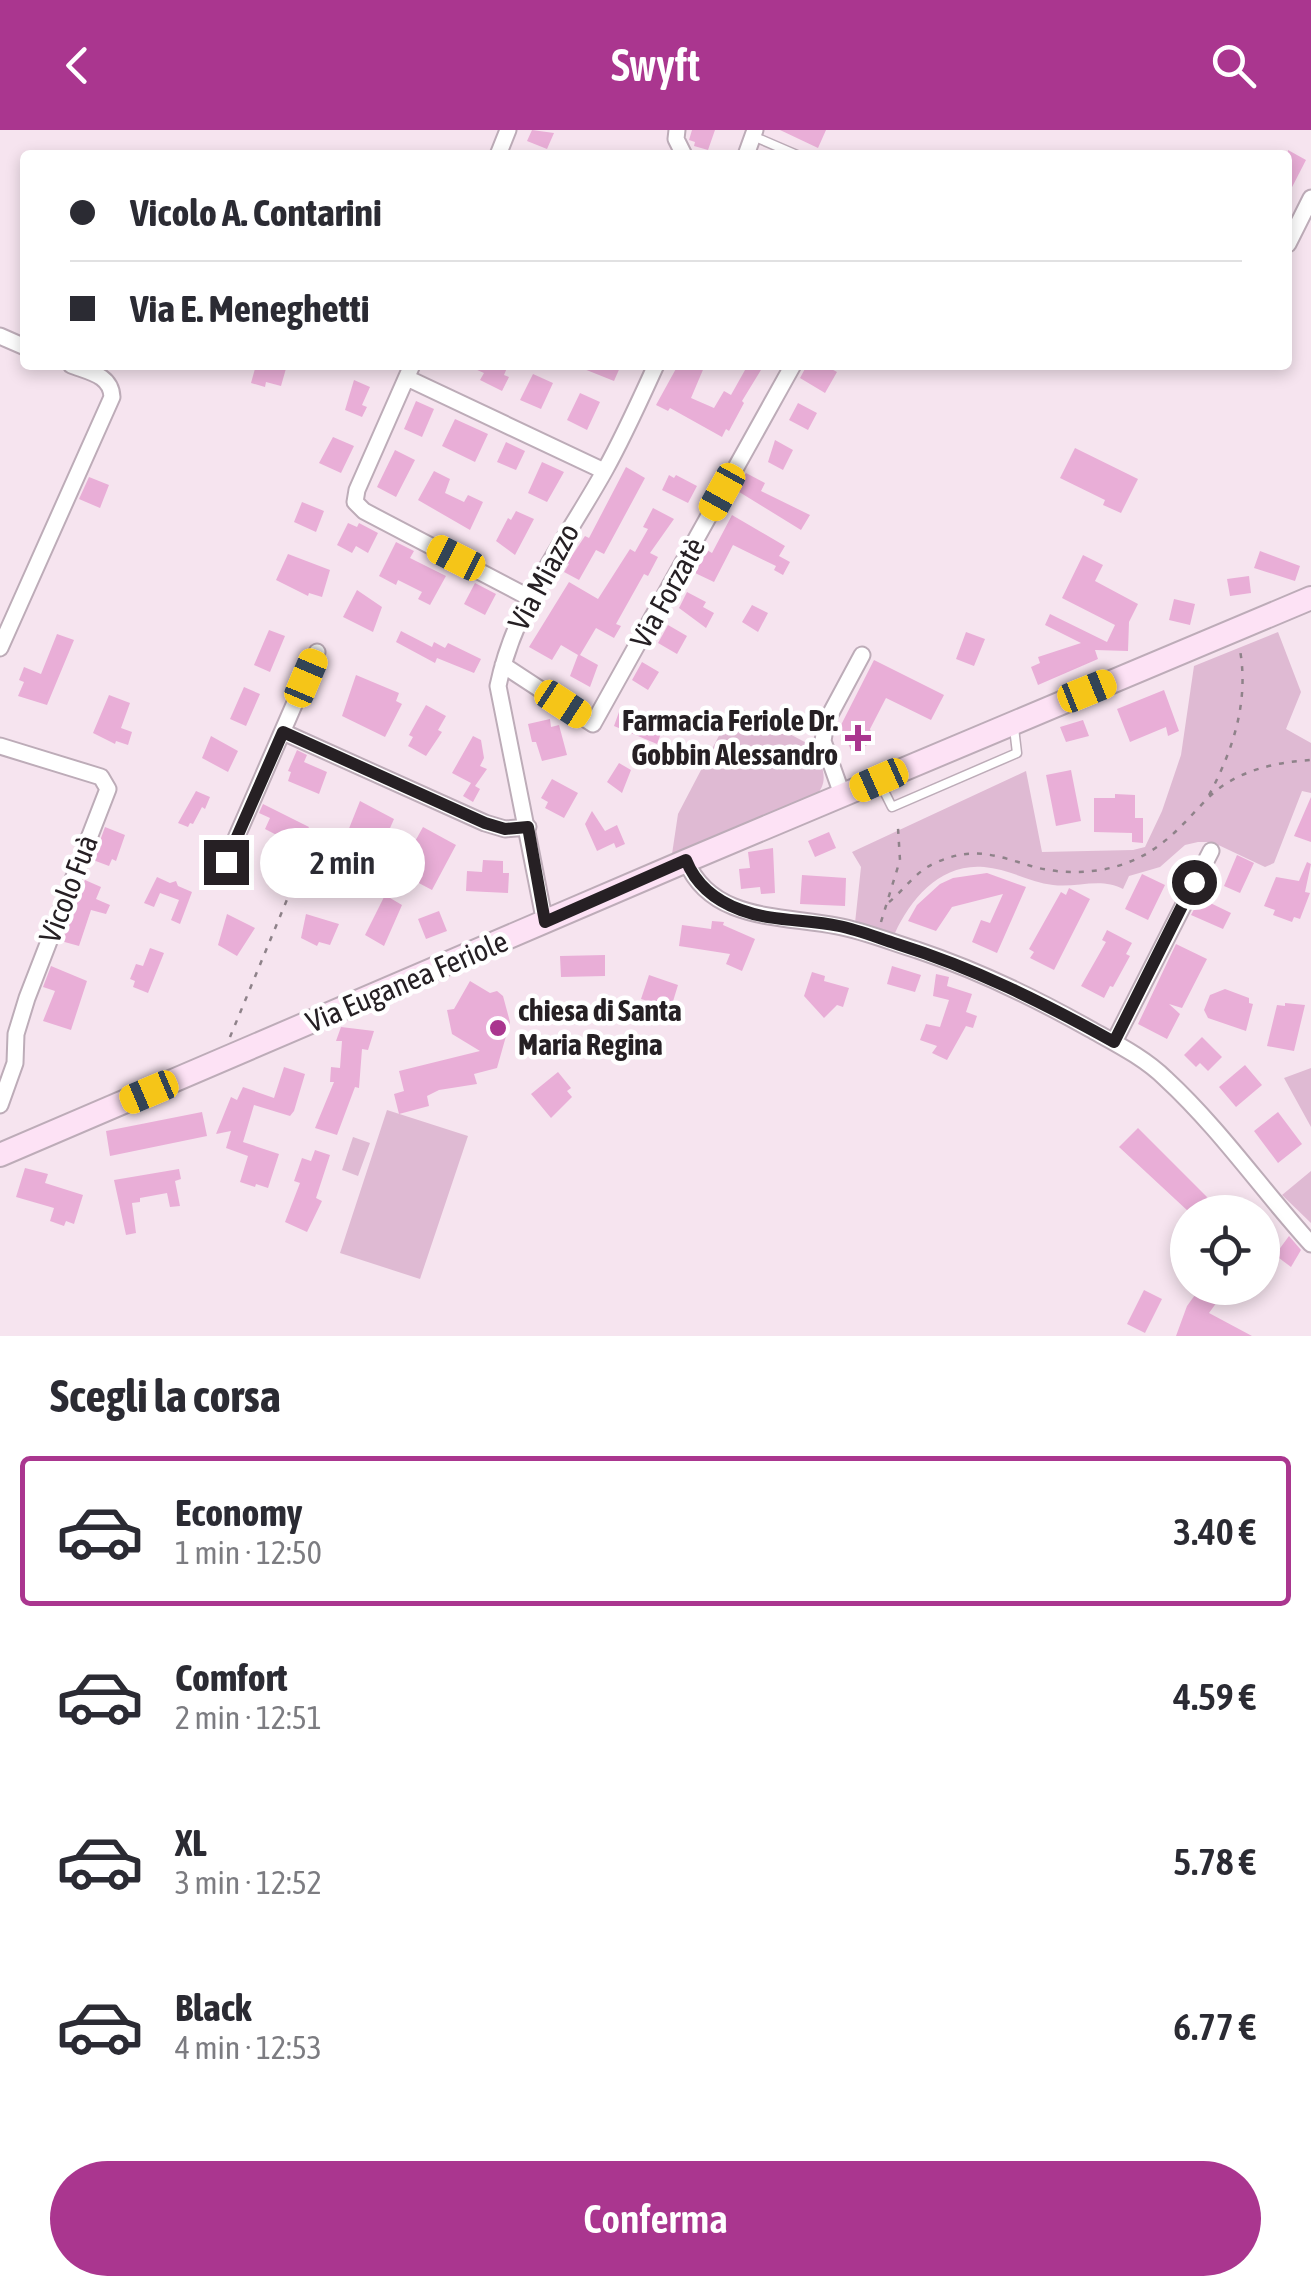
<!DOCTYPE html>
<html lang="it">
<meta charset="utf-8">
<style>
body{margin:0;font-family:"Asap Condensed",sans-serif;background:#f7f7f7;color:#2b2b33;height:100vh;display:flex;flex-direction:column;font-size:38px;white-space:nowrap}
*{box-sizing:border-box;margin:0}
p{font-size:32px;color:#7c7c81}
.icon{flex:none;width:55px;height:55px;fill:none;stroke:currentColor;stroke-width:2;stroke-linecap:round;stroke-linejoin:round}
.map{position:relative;height:1206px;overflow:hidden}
.sheet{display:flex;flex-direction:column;background:#fff;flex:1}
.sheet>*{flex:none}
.top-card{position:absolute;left:20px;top:20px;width:1272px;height:220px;border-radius:10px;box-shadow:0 5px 15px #0003;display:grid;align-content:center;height:220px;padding:0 50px;background:#fff}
.controls{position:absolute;left:1170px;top:1065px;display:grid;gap:20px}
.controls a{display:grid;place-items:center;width:110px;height:110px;border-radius:50%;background:#fff;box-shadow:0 5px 15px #0003;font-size:50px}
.end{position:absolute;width:45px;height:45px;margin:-22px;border:12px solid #262024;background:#fff;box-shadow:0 0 0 5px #fff}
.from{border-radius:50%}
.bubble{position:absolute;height:70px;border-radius:35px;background:#fff;box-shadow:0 5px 15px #0003;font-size:32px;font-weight:600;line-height:70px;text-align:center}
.car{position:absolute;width:30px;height:60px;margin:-30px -15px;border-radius:12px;box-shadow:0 0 8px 2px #0007;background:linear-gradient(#f5c518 24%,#345 0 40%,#f5c518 0 76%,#345 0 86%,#f5c518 0)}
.top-card b{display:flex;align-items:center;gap:35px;height:95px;font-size:38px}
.top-card b+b{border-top:2px solid #e1e1e2}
.top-card i{width:25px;height:25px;background:#2b2b33}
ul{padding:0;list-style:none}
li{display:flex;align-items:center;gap:30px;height:150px;margin:0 20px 15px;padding:0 30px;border:5px solid transparent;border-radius:10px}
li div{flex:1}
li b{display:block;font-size:38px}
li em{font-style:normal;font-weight:600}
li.selected{border-color:#aa368f}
li>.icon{width:90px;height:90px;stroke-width:1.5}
h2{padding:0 50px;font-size:45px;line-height:120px}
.action{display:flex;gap:20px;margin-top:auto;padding:20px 50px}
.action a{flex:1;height:115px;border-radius:60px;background:#aa368f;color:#fff;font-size:40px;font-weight:600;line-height:115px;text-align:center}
header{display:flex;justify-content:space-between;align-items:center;height:130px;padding:0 50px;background:#aa368f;color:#fff;font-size:45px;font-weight:600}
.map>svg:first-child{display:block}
</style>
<header><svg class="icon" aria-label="back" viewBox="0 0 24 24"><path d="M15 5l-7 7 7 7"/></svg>Swyft<svg class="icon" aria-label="search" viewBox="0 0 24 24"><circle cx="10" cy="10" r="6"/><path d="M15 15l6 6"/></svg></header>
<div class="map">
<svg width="1311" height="1206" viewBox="0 0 1311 1206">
<rect width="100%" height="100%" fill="#f6e4ef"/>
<!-- green -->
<path fill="#dfbad3" d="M1278,502L1301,562L1286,599L1311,613V663L1302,661L1274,733L1265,737L1212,712H1198L1185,715L1160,737L1129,746L1123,759C1101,747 1077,758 1053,755C1030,752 1008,739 984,737C941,733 911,768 895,803L855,793L861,737L852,722L1026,641L1042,722L1133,720L1145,717L1162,681L1181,625L1194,536Z
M735,575L816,618C821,637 831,650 815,667L672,724L678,684Z
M1311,938V997L1284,948Z
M387,980L468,1006L420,1149L340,1123Z
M353,1007L370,1013L358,1046L342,1040Z
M1311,1041V1093L1282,1065Z"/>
<!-- building -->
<path fill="#e9aed7" d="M532,0L554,3L547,19L527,11Z
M692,0H715L708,20L694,16L695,12L689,10Z
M780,0H826L818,18Z
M1288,20L1306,30L1288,65Z
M256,235H287L281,256L266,252L265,257L251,253Z
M466,235H500L507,238L504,245L509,247L502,261L480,250L484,243Z
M574,235H621L614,251Z
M678,235H705L691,268L714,278L724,261L731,265L745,240L735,235H764L742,271L744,273L729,301L726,299L722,307L670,278L668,281L656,275Z
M807,235H824L837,242L825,263L800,248Z
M533,244L553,253L541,279L520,270Z
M354,250L370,257L362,275L367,277L362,287L345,280Z
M580,263L600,272L587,300L567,290Z
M416,271L434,279L422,307L404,299Z
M798,273L817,283L808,300L789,290Z
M455,289L488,304L475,332L442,316Z
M333,307L354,316L341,343L319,333Z
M775,310L793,320L783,340L768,332Z
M506,312L525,321L516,340L497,332Z
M1075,318L1138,349L1121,383L1103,375L1105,370L1060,348Z
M395,320L415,330L396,367L377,357Z
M542,332L564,342L547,372L528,363Z
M626,337L645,348L604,424L596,420L579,450L564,442L569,434L567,433L585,406L589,408Z
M434,341L450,349L445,363L464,372L468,365L483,372L470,400L418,370Z
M746,343L765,353L761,361L810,385L801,400L736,360Z
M669,345L674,348L676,345L697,356L688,373L662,360Z
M89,347L109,355L100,378L79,369Z
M302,372L324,381L316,402L294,392Z
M653,378L674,389L650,423L658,427L648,446L644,444L616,494L621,496L614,508L596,498L580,525L598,535L590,557L570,546L578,525L561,515L552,530L529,517L569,452L598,469L630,419L635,422L648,399L643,397Z
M516,381L534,389L515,425L496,411L508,388L511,390Z
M732,385L785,416L779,426L790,432L783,445L774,440L776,436L733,415L714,452L695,443L707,420L712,423Z
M348,393L357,397L359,393L378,403L368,423L356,416L352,423L337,415Z
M396,412L414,421L410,428L446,446L430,475L418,469L422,462L398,450L396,455L379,446Z
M1260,421L1300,436L1295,451L1254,438Z
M288,424L330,440L322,467L309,463L308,466L276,450Z
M1083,425L1103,435L1095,451L1138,474L1129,492L1128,521L1095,520L1098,529L1038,555L1031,537L1040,533L1038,527L1081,513L1045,495L1050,484L1107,512L1115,495L1062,468Z
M1249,446L1251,463L1230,466L1227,449Z
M475,453L496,464L485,485L464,474Z
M357,460L382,477L373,502L343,487Z
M687,462L706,472L703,477L714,483L706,498L679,478Z
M1174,469L1195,474L1190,495L1169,490Z
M752,475L768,483L758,502L742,492Z
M668,495L687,506L677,524L658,513Z
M269,500L285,506L270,542L254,535Z
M401,501L432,517L434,512L445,518L448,513L481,529L474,543L437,528L435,533L396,512Z
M966,502L985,509L974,536L956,529Z
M57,504L74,510L47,575L18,566L24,552L19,550L24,537L41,544Z
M874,530L944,565L931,590L886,568L870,599L874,612L852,622L840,597Z
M642,532L659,542L648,560L632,550Z
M356,545L399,563L396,571L402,574L385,607L342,586Z
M244,557L260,564L246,596L230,589Z
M1164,560L1179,601L1168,606L1166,597L1130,612L1117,579Z
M109,565L130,573L121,598L132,602L128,615L116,611L115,614L93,603Z
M426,575L446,586L438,600L442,602L426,626L408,616L413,607L409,605Z
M619,582L626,584L628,582L663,598L657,614L614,596Z
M550,589L551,597L559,595L567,625L542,631L536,612H532L528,594Z
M1083,590L1089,606L1066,612L1060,597Z
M211,606L238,621L228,642L202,628Z
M473,606L481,610L484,628L480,636L487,639L475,656L480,659L473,672L463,666L471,653L452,643Z
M297,620L307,625L304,632L327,642L319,664L288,651L291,642L288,641Z
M619,633L631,640L622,663L607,652Z
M1071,640L1081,691L1056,696L1046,645Z
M552,649L578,663L564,688L545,678L548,672L541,668Z
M196,661L210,667L205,679L202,677L193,694L190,693L188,697L178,693Z
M1115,664L1135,665V688H1143V713L1132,712V703L1094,702V668H1115Z
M1311,667V712L1294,706Z
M360,671L394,689L384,712L360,702L358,705L348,701Z
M263,674L309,697L298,716L265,699L270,688L259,683Z
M592,681L605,701L617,695L625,714L616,718L614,713L597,721L585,694Z
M105,697L125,705L116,731L112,729L109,736L93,730Z
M423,697L456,715L432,760L398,742Z
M829,702L836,718L815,727L808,711Z
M326,716L370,732L361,758L317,741Z
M773,718L775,763L761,764L760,757L741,759L739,739L750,738L748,722Z
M1237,725L1254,733L1240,763L1224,756Z
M483,730L503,731V743H509L508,763L466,761L467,741L482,742Z
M1307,732L1311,734L1305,762L1310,763L1300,789L1294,787L1292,792L1273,785L1275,780L1264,776L1276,747L1299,751Z
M987,743L1026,757L997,823L972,812L981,790L990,793L1003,764L952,777L936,801L908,791L917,775L940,754L953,748Z
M1142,744L1165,755L1148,790L1125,779Z
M802,745L846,748L845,776L800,774Z
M157,747L170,753L176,751L178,756L192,762L180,794L171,790L179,770L160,763L154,777L144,773Z
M85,750L101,757L96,769L110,775L106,784L91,780L79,816L61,811Z
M1069,758L1090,769L1054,840L1030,828L1034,822L1029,819L1061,762L1066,765Z
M385,765L402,775L384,816L365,805Z
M1200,768L1231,783L1223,799L1191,785Z
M439,781L447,801L426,809L418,789Z
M227,784L255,798L237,826L218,815Z
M306,784L339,794L330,815L319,812L317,816L301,808Z
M712,791L724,792L723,795L755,809L742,841L726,834L730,824L679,816L682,795L711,799Z
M1107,800L1132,813L1126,824L1130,826L1113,857L1110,856L1104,868L1081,856L1106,812L1102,810Z
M1176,814L1207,829L1182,878L1169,874L1180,884L1167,909L1138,894Z
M150,818L164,823L148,863L133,857L135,851L130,849L136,834L143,836Z
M605,825V846L561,847L560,826Z
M51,836L87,851L71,900L43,891L55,861L43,857Z
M892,836L921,845L915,862L887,854Z
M812,842L825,846L824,851L849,858L843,877L837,875L824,888L804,866Z
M936,844L949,847L947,856L972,864L966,882L977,886L973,898L966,896L947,930L932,923L937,916L920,910L926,894L940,897L949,870L933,866Z
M649,845L678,855L671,878L641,869Z
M470,851L490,863L497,861L503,866L510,892L497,938L474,944L477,954L439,960L427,966L429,976L399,984L394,964L404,961L399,941L480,921L452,904L447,880L454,879Z
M1225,859L1249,868V873L1253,874L1246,901L1208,888L1204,880L1210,865Z
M1285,873L1305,875L1294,921L1267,916L1277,875L1285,876Z
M341,897L374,901L368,920L362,919L359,958L355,957L337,1005L315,998L334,952H330L331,937L340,938L342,911H336Z
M1202,907L1222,927L1208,941L1200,933L1196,937L1184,925Z
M1245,935L1262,955L1236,977L1219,957Z
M284,937L305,944L294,981L290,986L254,975L243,1012L279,1024L268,1058L256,1054L255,1057L240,1052L248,1026L226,1018L231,1001L216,1004L231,967L237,970L243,957L274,968Z
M558,942L571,958L567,961L572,967L551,988L531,964Z
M202,982L207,1006L110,1026L106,1001Z
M1278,982L1302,1014L1278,1033L1254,1001Z
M1138,998L1212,1072L1202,1082H1189L1119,1017Z
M315,1020L330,1025L316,1068L322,1071L307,1102L285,1092L300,1053L294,1051L302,1028L311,1031Z
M25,1038L48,1044L45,1053L83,1065L74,1094L66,1091L64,1096L50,1091L54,1078L16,1067Z
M179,1039L181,1049L175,1051L180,1076L170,1077L167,1063L140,1068V1072L132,1073L136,1103L126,1105L114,1050Z
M1289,1106L1301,1120L1291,1137L1275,1125Z
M1200,1158H1227L1209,1183L1252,1206H1176L1187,1176Z
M1144,1160L1162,1169L1145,1203L1127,1194Z"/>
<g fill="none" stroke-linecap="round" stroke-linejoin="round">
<defs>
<path id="service" d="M753,6L797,25
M881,655L892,677L1017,623L1014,598"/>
<path id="minor" d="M677,0L676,9L684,25
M498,25L508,0
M746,25L755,0
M1288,114L1311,68
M0,206L25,217
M412,235L357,360L355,372L364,381L528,467
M407,248L604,341
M0,518L112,267C111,245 89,242 71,235
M503,535L593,594L793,235
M283,602L485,693L505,699L528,697
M0,616L101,647L108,659L27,868L16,904L15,933L0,975
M843,667L823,611L826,592L862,525
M686,731C712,792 782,785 837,796C864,801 891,812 917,820C977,840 1035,868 1090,899C1115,913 1145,928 1166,949C1220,999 1262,1060 1311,1114
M220,745L317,522
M545,793L498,556C515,474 565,412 605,340C624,306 640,270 656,235
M1114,912L1211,721"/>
<path id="secondary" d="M0,1025L686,731L1311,468"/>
</defs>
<!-- service casing -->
<use href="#service" stroke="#bdacb8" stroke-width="11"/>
<!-- minor casing -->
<use href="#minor" stroke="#bdacb8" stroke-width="19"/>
<!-- secondary casing -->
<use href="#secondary" stroke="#bdacb8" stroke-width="26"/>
<!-- path -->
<path stroke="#8e8289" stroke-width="2.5" stroke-dasharray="5 8" stroke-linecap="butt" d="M1209,665C1233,620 1249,572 1240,520
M889,772C904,760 916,741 935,733C972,716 995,725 1031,736C1061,745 1100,744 1129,732C1163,719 1182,695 1206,670C1232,642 1274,632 1311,630
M881,792L900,730L898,698
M230,907L291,760"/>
<!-- service -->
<use href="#service" stroke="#fff" stroke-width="8"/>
<!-- minor -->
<use href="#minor" stroke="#fff" stroke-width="15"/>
<!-- secondary -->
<use href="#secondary" stroke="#fde2f5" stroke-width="22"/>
</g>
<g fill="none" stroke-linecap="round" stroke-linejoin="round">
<!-- route -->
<path stroke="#262024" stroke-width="12" d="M226,732L283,602L485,693L505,699L528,697L545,792L686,730C696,755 716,771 741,780C773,792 806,789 839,796C859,800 878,808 897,814C974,838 1044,873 1114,912L1194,752"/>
</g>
<!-- markers -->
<g fill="#aa368f" stroke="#fff" stroke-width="4">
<path d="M853 593h10v10h10v10h-10v10h-10v-10h-10v-10h10z"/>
<circle cx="498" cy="898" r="10"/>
</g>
<g text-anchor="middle" stroke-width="9" stroke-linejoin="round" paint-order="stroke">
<!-- street labels -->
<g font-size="30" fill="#262024" stroke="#fff">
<text transform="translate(544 447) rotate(-62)" y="10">Via Miazzo</text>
<text transform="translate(668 463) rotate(-61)" y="10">Via Forzatè</text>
<text transform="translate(69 759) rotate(-69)" y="10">Vicolo Fuà</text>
<text transform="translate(407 852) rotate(-23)" y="10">Via Euganea Feriole</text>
</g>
<!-- poi labels -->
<g font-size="30" font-weight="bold" fill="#262024" stroke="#fff" text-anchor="end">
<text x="838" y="601">Farmacia Feriole Dr.<tspan x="838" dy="34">Gobbin Alessandro</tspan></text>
<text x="518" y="891" text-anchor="start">chiesa di Santa<tspan x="518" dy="34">Maria Regina</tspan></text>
</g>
</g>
</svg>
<div class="controls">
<a><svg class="icon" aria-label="locate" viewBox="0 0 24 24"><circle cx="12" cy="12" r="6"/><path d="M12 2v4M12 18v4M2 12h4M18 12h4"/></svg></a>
</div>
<i class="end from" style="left:1194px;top:752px"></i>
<i class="end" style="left:226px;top:732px"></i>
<div class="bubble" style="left:260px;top:698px;width:165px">2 min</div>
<i class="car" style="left:722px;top:362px;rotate:209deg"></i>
<i class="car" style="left:456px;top:428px;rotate:297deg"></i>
<i class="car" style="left:306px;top:548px;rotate:23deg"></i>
<i class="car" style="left:1087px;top:561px;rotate:68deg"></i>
<i class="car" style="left:563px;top:574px;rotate:123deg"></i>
<i class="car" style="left:879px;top:650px;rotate:246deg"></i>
<i class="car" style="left:149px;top:962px;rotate:247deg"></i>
<div class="top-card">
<b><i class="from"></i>Vicolo A. Contarini</b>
<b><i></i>Via E. Meneghetti</b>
</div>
</div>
<section class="sheet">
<h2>Scegli la corsa</h2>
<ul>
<li class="selected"><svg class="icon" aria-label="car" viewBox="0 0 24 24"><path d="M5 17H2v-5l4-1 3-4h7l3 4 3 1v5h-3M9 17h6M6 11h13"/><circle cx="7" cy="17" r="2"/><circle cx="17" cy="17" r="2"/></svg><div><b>Economy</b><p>1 min · 12:50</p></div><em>3.40 €</em></li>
<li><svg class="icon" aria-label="car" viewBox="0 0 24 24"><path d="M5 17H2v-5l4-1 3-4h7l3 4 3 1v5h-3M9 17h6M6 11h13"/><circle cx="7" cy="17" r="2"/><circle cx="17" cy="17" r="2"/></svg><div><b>Comfort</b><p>2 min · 12:51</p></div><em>4.59 €</em></li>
<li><svg class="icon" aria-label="car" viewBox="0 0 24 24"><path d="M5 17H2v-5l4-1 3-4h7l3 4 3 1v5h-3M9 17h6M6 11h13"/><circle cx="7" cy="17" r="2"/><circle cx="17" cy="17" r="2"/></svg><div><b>XL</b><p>3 min · 12:52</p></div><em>5.78 €</em></li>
<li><svg class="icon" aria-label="car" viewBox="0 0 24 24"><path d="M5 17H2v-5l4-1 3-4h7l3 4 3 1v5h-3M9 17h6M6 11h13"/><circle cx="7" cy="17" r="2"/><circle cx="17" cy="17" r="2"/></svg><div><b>Black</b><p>4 min · 12:53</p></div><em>6.77 €</em></li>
</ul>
<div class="action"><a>Conferma</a></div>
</section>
